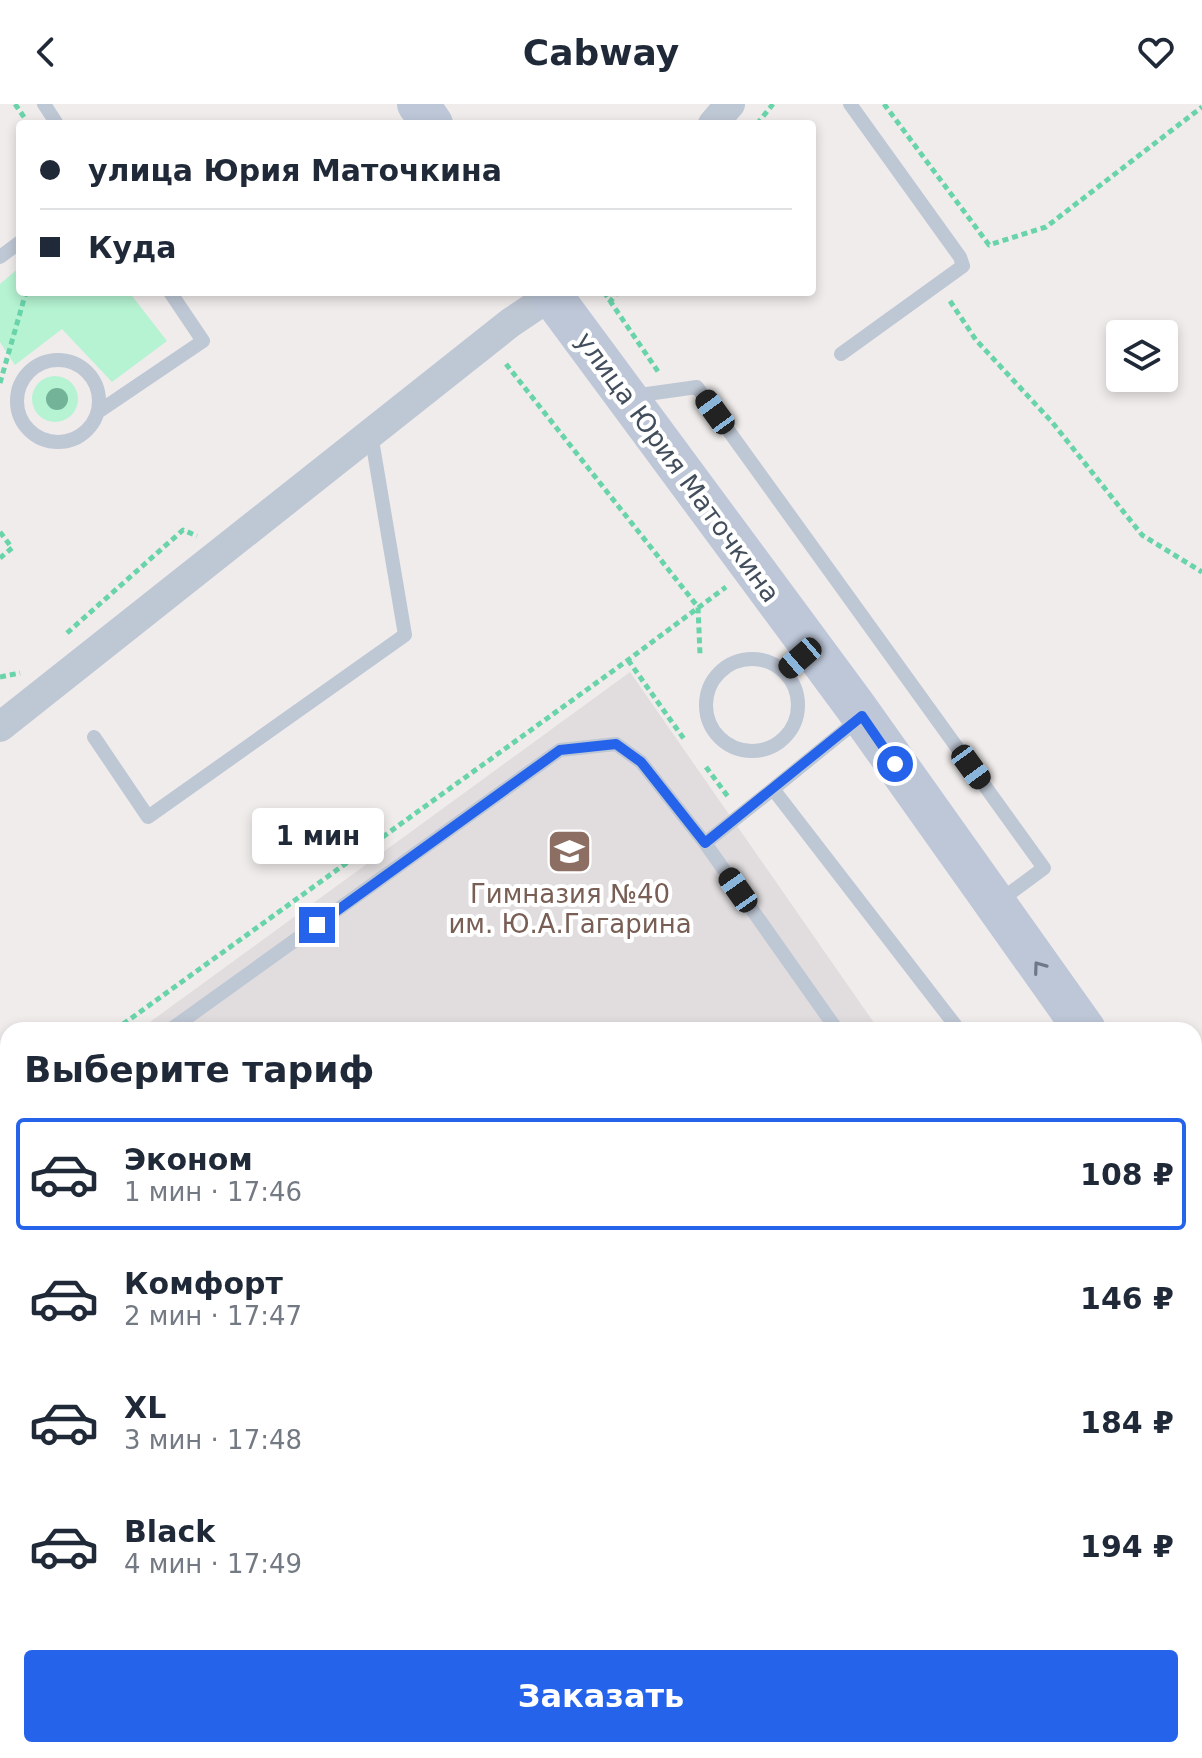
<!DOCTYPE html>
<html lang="ru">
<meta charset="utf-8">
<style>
body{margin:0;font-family:"DejaVu Sans",sans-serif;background:#f2f2f3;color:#1f2937;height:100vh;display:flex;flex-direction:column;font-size:30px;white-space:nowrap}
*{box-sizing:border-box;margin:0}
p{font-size:26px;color:#747a83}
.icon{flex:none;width:44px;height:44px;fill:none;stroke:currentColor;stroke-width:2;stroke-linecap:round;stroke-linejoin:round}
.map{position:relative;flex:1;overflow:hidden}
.sheet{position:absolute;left:0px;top:918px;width:1202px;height:736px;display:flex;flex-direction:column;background:#fff;border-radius:24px 24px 0 0;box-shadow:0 4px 12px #0003}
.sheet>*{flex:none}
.hud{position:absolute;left:16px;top:16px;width:800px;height:176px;border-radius:8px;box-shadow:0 4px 12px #0003;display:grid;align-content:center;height:176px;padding:0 24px;background:#fff}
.fabs{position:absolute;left:1106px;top:216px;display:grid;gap:16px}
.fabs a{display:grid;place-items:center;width:72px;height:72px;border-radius:8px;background:#fff;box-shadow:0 4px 12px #0003;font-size:40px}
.end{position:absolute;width:36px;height:36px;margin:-18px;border:10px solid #2563eb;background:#fff;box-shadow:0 0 0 4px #fff}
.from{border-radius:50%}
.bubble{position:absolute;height:56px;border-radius:8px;background:#fff;box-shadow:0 4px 12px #0003;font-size:26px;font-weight:600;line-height:56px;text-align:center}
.car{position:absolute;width:24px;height:48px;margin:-24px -12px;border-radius:10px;box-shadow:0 0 6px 2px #0007;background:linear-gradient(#222 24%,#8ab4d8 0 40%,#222 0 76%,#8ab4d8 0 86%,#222 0)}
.hud b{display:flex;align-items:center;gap:28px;height:76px;font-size:30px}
.hud b+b{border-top:2px solid #e0e1e3}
.hud i{width:20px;height:20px;background:#1f2937}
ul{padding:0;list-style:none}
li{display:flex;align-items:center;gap:24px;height:112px;margin:0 16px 12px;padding:0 8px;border:4px solid transparent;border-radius:8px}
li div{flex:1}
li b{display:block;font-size:30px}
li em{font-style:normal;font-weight:600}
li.active{border-color:#2563eb}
li>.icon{width:72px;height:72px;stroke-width:1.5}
h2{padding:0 24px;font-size:36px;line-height:96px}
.action{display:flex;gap:16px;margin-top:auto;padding:16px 24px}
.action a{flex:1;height:92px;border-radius:8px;background:#2563eb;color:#fff;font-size:32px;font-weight:600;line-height:92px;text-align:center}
header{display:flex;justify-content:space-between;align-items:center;height:104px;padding:0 24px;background:#fff;font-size:36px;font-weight:600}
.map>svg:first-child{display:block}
</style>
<header><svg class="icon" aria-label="back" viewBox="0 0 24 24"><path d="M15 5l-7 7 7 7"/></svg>Cabway<svg class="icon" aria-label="heart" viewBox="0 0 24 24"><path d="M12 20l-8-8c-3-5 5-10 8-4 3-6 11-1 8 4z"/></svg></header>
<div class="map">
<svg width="1202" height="1654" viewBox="0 0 1202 1654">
<rect width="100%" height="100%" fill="#f0ecec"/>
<!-- education -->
<path fill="#e1ddde" d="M630,568L879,926H139Z
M8,1022V1579L0,1581V1027Z"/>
<!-- green -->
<path fill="#b5f3d2" d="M20,163V188H129L167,237L112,278L62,225L15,261L0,238V180Z
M32 295a23 23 0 1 1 46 0a23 23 0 1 1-46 0Z
M8,1349V1553L0,1554V1351Z"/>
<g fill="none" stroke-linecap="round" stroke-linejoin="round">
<!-- path -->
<path stroke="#69d4a9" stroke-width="5" stroke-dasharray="6 4" stroke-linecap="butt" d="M15,0L26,16
M884,0L989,141L1046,123L1202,3
M757,20L773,0
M604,188L659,269
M950,197L976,236L1052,318L1142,431L1202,468
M609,199L618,188
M506,260L698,503L700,550
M0,279L26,188
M0,428L12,444L0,454
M67,529L183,426L197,432
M628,556L684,635
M0,573L20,569
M706,663L729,694
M115,926L628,556L726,483
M0,1010L8,1004"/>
<!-- lane -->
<path stroke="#bec7d4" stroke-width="14" d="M44,0L57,20
M0,153L20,138
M841,250L963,162L960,153L850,0
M17 297a41 41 0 1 1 82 0a41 41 0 1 1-82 0Z
M633,292L697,283L1044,764L998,798
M98,308L203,237L170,188
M706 601a46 46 0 1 1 92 0a46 46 0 1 1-92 0Z
M859,615L773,685L959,926
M94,633L148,713L405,531L371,330
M705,739L773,685
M170,926L560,646L616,640L641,658L705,739L837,926
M1194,969L1202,962
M0,1048L8,1043
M0,1125L8,1137
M1194,1356L1202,1362
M1194,1602L1202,1600
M0,1607L8,1605
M274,1646L276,1654
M528,1646L530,1654
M836,1646L837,1654"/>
<!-- street -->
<path stroke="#bec7d4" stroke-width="30" d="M713,20L730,0
M0,623L510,219L556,188"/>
<!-- secondary -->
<path stroke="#bdc7d8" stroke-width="42" d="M418,0L432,20
M549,188L855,602L1085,926
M1194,1050L1202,1057"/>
</g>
<!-- trees -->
<circle fill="#73b397" cx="57" cy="295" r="11"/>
<!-- one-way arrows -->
<defs><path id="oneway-chevron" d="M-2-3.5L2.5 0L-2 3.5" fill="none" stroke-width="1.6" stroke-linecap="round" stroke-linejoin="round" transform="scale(2)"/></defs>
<use stroke="#6e7887" href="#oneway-chevron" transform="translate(1039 863) rotate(-126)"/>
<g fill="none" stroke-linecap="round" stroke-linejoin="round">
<!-- route -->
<path stroke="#2563eb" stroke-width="10" d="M317,821L560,646L616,640L641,658L705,739L862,612L895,660"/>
</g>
<!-- icons -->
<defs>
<symbol id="school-square" viewBox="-11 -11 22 22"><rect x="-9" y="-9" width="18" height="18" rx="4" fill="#8d6e63" stroke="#fff"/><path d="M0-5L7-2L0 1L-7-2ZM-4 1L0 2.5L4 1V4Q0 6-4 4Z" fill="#fff"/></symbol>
</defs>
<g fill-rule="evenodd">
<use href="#school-square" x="544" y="722" width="51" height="51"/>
</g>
<g text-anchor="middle" stroke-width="8" stroke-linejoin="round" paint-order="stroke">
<!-- street labels -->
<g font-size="26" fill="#434e5c" stroke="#fff">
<text transform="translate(678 363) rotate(54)" y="9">улица Юрия Маточкина</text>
</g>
<!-- education labels -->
<g font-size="26" fill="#785e54" stroke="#fff">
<text x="570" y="799">Гимназия №40<tspan x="570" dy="30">им. Ю.А.Гагарина</tspan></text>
</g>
</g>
</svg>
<div class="fabs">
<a><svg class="icon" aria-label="layers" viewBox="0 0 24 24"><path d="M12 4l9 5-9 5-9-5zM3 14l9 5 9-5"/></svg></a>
</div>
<i class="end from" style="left:895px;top:660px"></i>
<i class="end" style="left:317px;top:821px"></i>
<div class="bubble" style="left:252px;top:704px;width:132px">1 мин</div>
<i class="car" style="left:715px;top:308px;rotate:324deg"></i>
<i class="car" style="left:800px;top:554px;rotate:229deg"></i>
<i class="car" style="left:971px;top:663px;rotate:144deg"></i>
<i class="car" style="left:738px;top:786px;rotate:325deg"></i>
<div class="hud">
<b><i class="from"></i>улица Юрия Маточкина</b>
<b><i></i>Куда</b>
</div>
<section class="sheet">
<h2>Выберите тариф</h2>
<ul>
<li class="active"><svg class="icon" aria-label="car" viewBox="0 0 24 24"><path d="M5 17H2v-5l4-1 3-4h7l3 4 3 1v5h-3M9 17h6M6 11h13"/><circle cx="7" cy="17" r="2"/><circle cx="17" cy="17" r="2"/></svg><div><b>Эконом</b><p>1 мин · 17:46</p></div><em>108 ₽</em></li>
<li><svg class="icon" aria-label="car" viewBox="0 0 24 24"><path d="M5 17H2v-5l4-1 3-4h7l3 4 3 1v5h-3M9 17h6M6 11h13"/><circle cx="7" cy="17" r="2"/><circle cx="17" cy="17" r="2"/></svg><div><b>Комфорт</b><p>2 мин · 17:47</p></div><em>146 ₽</em></li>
<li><svg class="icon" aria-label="car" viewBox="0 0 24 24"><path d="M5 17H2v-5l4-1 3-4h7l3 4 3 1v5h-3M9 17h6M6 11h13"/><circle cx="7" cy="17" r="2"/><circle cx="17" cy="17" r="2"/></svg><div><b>XL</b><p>3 мин · 17:48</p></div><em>184 ₽</em></li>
<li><svg class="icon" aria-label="car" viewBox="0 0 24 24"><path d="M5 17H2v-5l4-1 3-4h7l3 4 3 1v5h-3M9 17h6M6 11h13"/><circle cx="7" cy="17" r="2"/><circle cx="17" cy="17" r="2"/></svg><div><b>Black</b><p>4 мин · 17:49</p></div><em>194 ₽</em></li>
</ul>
<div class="action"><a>Заказать</a></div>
</section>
</div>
